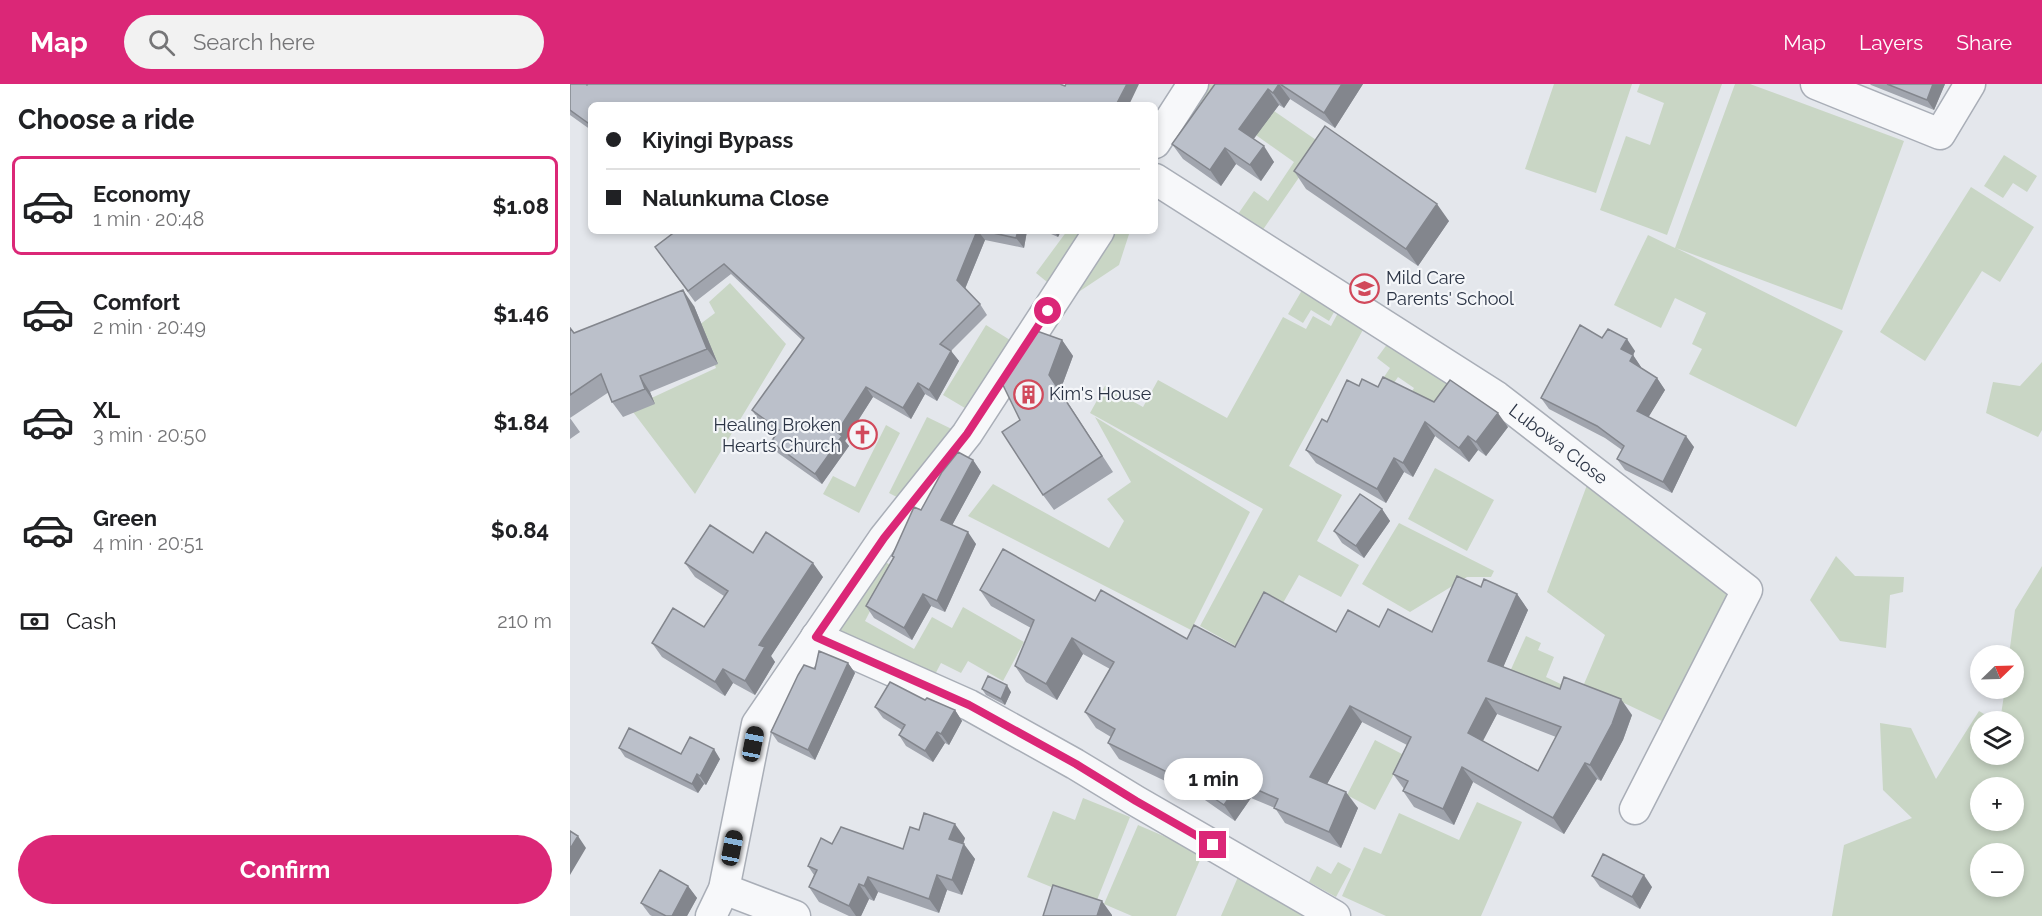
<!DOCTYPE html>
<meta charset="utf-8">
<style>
body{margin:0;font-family:Raleway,sans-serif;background:#f2f2f2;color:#202124;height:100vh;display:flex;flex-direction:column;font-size:22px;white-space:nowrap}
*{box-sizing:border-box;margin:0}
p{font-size:20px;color:#757577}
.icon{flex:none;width:33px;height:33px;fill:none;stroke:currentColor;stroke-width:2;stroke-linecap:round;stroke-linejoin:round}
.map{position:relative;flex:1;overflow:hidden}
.panel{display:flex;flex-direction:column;background:#fff;width:570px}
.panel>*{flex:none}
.guide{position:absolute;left:18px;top:18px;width:570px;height:132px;border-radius:9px;box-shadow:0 3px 9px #0003;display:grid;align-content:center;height:132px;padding:0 18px;background:#fff}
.needle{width:39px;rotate:67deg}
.tools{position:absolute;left:1400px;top:561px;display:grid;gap:12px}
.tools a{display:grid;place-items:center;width:54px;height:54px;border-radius:50%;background:#fff;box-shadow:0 3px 9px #0003;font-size:30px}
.end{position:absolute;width:27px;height:27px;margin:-14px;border:8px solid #db2777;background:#fff;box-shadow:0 0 0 3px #fff}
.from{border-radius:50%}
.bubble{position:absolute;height:42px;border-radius:21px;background:#fff;box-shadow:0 3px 9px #0003;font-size:20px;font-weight:700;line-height:42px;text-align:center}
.car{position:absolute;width:18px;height:36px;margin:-18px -9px;border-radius:8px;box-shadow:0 0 4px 2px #0007;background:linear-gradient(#222 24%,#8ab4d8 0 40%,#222 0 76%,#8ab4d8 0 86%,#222 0)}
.guide b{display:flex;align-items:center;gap:21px;height:57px;font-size:22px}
.guide b+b{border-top:2px solid #e0e0e0}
.guide i{width:15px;height:15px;background:#202124}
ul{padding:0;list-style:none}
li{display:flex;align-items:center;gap:18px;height:99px;margin:0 12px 9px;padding:0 6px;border:3px solid transparent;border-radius:9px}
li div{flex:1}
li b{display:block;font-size:22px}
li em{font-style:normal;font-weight:700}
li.selected{border-color:#db2777}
li>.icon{width:54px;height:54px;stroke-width:1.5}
h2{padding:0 18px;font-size:27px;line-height:72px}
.pay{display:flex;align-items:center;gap:15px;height:66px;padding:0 18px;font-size:22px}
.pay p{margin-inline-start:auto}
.action{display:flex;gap:12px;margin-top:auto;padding:12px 18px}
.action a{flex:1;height:69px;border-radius:36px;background:#db2777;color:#fff;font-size:24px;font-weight:700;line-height:69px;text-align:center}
header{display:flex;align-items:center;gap:36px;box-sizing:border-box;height:84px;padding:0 30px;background:#db2777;color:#fff}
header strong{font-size:28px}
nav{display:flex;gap:33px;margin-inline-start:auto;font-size:21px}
.search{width:420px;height:54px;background:#f2f2f2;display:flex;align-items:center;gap:15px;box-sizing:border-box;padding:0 21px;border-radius:33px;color:#757577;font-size:22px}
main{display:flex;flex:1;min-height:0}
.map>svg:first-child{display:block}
</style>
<header>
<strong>Map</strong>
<div class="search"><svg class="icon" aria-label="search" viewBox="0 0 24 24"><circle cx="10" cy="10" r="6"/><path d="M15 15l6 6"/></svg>Search here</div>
<nav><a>Map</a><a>Layers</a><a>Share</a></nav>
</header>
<main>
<section class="panel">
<h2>Choose a ride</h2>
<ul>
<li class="selected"><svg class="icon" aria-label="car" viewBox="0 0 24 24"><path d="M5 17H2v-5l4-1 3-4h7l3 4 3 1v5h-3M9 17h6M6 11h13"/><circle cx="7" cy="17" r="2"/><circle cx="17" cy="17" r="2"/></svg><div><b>Economy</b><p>1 min · 20:48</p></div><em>$1.08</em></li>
<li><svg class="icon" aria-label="car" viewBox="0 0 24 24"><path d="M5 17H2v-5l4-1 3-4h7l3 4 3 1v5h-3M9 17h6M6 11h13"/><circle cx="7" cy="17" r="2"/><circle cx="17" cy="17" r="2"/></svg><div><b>Comfort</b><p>2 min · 20:49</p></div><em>$1.46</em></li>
<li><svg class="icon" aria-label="car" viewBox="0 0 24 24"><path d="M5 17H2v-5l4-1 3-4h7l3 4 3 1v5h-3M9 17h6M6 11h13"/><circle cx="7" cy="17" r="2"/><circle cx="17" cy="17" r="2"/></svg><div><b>XL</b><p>3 min · 20:50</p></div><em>$1.84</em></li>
<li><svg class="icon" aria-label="car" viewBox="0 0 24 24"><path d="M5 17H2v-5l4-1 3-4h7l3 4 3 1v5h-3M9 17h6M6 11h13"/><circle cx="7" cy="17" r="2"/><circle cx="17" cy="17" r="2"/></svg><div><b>Green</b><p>4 min · 20:51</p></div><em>$0.84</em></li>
</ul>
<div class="pay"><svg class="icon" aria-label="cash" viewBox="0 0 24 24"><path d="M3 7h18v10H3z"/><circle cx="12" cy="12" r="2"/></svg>Cash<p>210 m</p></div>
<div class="action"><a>Confirm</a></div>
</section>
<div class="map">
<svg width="1472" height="832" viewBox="0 0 1472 832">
<rect width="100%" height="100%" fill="#e4e7ec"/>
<!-- green -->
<path fill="#c9d6c5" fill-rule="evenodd" d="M629,0H665L752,60L690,150L666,133L684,107L698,117L724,78L645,22L632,68L598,44Z
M984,0H1062L1026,109L955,85Z
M1070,0H1152L1097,151L1030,126L1056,52L1080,61L1094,19L1067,8Z
M1165,0H1180L1334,57L1272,226L1106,164L1273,247L1226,343L1119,290L1132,265L1122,260L1136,229L1105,214L1091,244L1044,221L1078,151L1105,164Z
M1434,71L1467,92L1457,108L1443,99L1433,114L1414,102Z
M1401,103L1464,143L1430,198L1412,187L1355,277L1310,248Z
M497,147H560L549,181L498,215L466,189Z
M160,199L216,260L125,410L60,324L146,284L129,241L145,229L139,218Z
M735,201L768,221L759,237L741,226L733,239L718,230Z
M769,227L795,242L719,382L772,411L747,457L789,481L771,513L729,491L713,519L671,565L630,542L693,425L520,329L535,302L573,323L588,296L657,334L713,233L736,245L743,232L761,242Z
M416,241L448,261L405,330L373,311Z
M818,259L888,301L869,328L841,309L844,304L828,293L817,309L808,302L820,284L807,274Z
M1472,278V346L1468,353L1416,329L1423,298L1450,302Z
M357,333L392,350L354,427L319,409Z
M525,333L680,428L621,546L398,432L423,400L539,464L554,437L537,415L561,398Z
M316,341L330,349L289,429L253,410L263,392L285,403Z
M865,384L924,416L897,467L838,435Z
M1017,401L1164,507L1094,638L1014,600L1035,551L977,508Z
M829,439L924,487L921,493H897L840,528L792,500Z
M291,465L354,499L316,496L295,537L344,565L362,533L382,544L393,523L454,558L433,597L398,577L391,589L371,579L361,598L251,538Z
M1266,472L1285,492L1334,493L1333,508L1320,511L1316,564L1270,557L1240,516Z
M1472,482V832H1262L1274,761L1342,734L1313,706L1310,639L1341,644L1366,695L1409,627L1426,637L1410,638V670H1443V638L1430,637L1435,605L1443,604V572L1439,571L1445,526ZM1410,704H1443V736H1410ZM1410,770H1443V802H1410Z
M956,552L971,559L968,566L984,573L976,593L999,604L993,616L938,592Z
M805,656L834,671L805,726L777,711Z
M513,714L560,733L525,821L457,793L483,727L505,736Z
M907,718L952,738L911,832H816L772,812L794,763L811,770L829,729L889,756Z
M568,741L633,769L606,832H562L534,820Z
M768,778L781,785L766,813L739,798L747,782L761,790Z
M668,793L756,832H651Z"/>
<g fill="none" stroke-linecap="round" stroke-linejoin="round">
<defs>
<g id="street">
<path d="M1246,0L1370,50L1400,0"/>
<path d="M585,59L623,0"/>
<path id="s1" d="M585,95L927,313L1177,506L1065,725"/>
<path d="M246,553L399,621L505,680L566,717L765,832"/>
<path d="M154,805L225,832"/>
<path d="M141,832L154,805L187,640L314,454L397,350L529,147"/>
</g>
</defs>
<!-- street casing -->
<use href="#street" stroke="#a9aeb7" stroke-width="33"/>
<!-- street -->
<use href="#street" stroke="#f7f8fa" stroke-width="30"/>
</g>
<!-- wall -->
<path fill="#a1a5ae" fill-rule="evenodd" d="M0,0L17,1L495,2L569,0L21,21V46L0,31Z
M645,0H793L765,44L720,15L714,24L709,21L683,55L704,78L691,97L666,80L651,102L613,75L602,60Z
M1300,0H1375L1364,26L1301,1Z
M724,87L879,137L848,182L736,105Z
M106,147H457L454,164L415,156L395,205L410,220L417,231L381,267L389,277L367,317L355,310L341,335L303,313L275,357L279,362L252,400L208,369L201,358L207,350L189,337L182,326L232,256L161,190L125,218L85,163Z
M474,147H491L488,153Z
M124,222L148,280L80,308L85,320L53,333L42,318L39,308L0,334L10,348L0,355V243L4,249Z
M1032,254L1065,267L1063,271L1071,283L1070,284L1087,294L1095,306L1078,333L1124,363L1102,409L1055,386L1047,375L1052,366L1035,354L979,325L971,314Z
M492,256L503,272L490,307L543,388L484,426L473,411L450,336Z
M789,302L808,303L864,318L938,343L916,372L908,366L899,378L865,352L843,393L834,388L816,419L746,379L736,366L757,338Z
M403,376L411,388L382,441L406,460L375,528L361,522L342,556L304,534L296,522L323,474L322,472L351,426Z
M812,425L820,437L794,474L772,459L764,447Z
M183,469L253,493L201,572L205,578L185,611L163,599L155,612L92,573L82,559L134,543L154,512L125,493L115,479Z
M911,503L947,510L958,526L933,583L990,605L1062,631L1053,656L1031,697L1027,695L994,750L903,698L884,741L844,723L833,707L834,705L823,690L837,661L792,638L757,700L788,724L771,764L715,739L705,724L681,714L665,737L612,700L610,704L549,675L538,659L541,653L526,644L515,628L540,585L513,570L487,616L456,598L445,582L461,544L421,522L410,506L525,517L617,555L665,563L766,548L809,543L862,548ZM927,630L986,653L968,687L913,657Z
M278,579L285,589L245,676L208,658L201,648L245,585Z
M412,605L441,608L435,621L416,611Z
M355,616L385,626L392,637L379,661L375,659L363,678L336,662L329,651L332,646L313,634L305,623Z
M49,664L111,670L150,675L136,701L134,700L128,709L55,673Z
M349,746L395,754L393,760L405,775L392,811L377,806L369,829L308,808L304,817L299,815L291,832H279L249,818L239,803L244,791L238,782L262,760L333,765Z
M1022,792L1082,803L1070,825L1030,803Z
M118,802L127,814L117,832H82L80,831L71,819Z"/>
<!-- shaded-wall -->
<path fill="#83868d" d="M557,0H569L559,21H546Z
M709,0L720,15L714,24L703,9Z
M772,0H793L765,44L754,29Z
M1363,0H1375L1364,26L1357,16Z
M698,5L709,21L680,60L669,45Z
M21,34V43L18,39Z
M694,62L704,78L691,97L680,81Z
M655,64L666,80L651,102L640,86Z
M867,120L879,137L848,182L836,165Z
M407,147H408L415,156L394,207L387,196Z
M448,147H457L454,164L446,154Z
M484,147H491L488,153Z
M113,206L124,222L148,280L137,265Z
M1057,255L1065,267L1060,277L1051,265Z
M492,256L503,272L490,307L543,388L479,291Z
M381,267L389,277L367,317L359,306Z
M1063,271L1071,283L1068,289L1060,277Z
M70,292L80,308L85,320L75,305Z
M1087,294L1095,306L1075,339L1067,327Z
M348,299L355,310L341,335L333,324Z
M296,303L303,313L275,357L279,362L252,400L245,390L267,348Z
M928,329L938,343L916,372L906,358Z
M855,338L865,352L843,393L833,379Z
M898,352L908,366L899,378L889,364Z
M1116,352L1124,363L1102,409L1093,398Z
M824,374L834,388L816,419L807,405Z
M403,376L411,388L379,447L371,436Z
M812,425L820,437L794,474L786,462Z
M398,448L406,460L375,528L367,517Z
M243,479L253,493L201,572L205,578L185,611L175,597L189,561Z
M353,510L361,522L342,556L334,544Z
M947,510L958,526L929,593L918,577Z
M502,554L513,570L487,616L476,600Z
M278,579L285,589L245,676L238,666Z
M153,585L163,599L155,612L145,598Z
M437,601L441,608L435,621L431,615Z
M916,614L927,630L909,664L898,649Z
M1051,615L1062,631L1053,656L1031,697L1020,681Z
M780,622L792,638L752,709L740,693Z
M385,626L392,637L379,661L371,650Z
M367,648L375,659L363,678L355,667Z
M144,665L150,675L136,701L130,692Z
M1015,679L1027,695L994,750L983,734Z
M892,683L903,698L884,741L873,725Z
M601,685L612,700L610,704L599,689Z
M127,690L134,700L128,709L122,700Z
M670,698L681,714L665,737L654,721Z
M776,708L788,724L771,764L759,748Z
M385,740L395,754L390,770L379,755Z
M8,752L16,764L0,791V765Z
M394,760L405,775L392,811L382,796Z
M367,791L377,806L369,829L359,815Z
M1074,791L1082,803L1070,825L1062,813Z
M298,793L308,808L304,817L294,802Z
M289,800L299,815L291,832H286L279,822Z
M118,802L127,814L117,832H102Z
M532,817L542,831V832H527Z"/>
<!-- building -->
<path fill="#bbc0ca" stroke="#83868d" stroke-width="1.5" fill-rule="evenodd" d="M0,0H16L17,1L18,0H490L495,2L496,0H557L546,21H21V34L18,39L0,26Z
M645,0H709L703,9L698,5L669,45L694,62L680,81L655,64L640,86L602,60Z
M710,0H772L754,29Z
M1317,0H1363L1357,16Z
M755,42L867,120L836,165L724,87Z
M106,147H407L387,196L410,220L370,260L381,267L359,306L348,299L333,324L296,303L267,348L272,352L245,390L201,358L209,346L182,326L234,254L154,180L118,207L85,163Z
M414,147H448L446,154Z
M113,206L137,265L70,292L75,305L42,318L31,290L0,311V244L4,249Z
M1010,241L1032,254L1038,245L1057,255L1051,265L1063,271L1060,277L1087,294L1067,327L1116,352L1093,398L1047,375L1054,362L1027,342L971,314Z
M464,246L492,256L479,291L532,372L473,411L432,348L450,336L431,297Z
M813,293L864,318L880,296L928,329L906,358L898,352L889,364L855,338L833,379L824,374L807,405L736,366L752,335L757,338L777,296L789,302L792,295L808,303Z
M388,368L403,376L371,436L398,448L367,517L353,510L334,544L296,522L324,473L322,472L344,423L351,426L372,388Z
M790,410L812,425L786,462L764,447Z
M140,441L183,469L196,448L243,479L189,561L195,563L175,597L153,585L145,598L82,559L103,524L134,543L158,507L115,479Z
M433,465L525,517L531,506L617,555L624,541L665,563L694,508L766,548L778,526L809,543L818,525L862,548L887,492L911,503L914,495L947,510L918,577L990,605L994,593L1051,615L1042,640L1020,681L1015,679L983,734L892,683L873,725L833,707L838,697L823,690L841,653L780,622L740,693L776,708L759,748L704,724L708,715L670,698L654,721L601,685L599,689L538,659L545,645L515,628L544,578L502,554L476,600L445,582L464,536L410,506ZM916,614L991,643L968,687L898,649Z
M249,567L278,579L238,666L201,648L228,591L234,581L245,585Z
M418,592L437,601L431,615L412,605Z
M320,598L355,616L357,614L385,626L371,650L367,648L355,667L329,651L335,641L305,623Z
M59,644L111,670L120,653L144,665L130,692L127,690L122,700L49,664Z
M354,729L385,740L379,755L394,760L382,796L367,791L359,815L298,793L294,802L289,800L279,822L239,803L247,786L238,782L251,754L262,760L271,743L333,765L340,743L349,746Z
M0,747L8,752L0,765Z
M1033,770L1074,791L1062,813L1022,792Z
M90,786L118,802L102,832H96L71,819Z
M483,801L532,817L527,832H473Z"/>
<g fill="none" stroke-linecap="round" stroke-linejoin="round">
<!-- route -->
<path stroke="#db2777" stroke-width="8" d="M478,227L397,350L314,454L246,553L399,621L506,680L566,717L643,761"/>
</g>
<!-- icons -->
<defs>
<symbol id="school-ring" viewBox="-11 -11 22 22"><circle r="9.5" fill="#f4f6f9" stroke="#d1495b" stroke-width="1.5"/><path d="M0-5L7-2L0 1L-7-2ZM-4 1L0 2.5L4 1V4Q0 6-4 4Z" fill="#d1495b"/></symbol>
<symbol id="building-ring" viewBox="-11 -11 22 22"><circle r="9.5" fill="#f4f6f9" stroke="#d1495b" stroke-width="1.5"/><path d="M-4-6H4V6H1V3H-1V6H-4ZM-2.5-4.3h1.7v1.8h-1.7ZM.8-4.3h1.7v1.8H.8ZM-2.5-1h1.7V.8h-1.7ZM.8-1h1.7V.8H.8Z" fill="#d1495b"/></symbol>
<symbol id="church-ring" viewBox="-11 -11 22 22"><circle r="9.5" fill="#f4f6f9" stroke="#d1495b" stroke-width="1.5"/><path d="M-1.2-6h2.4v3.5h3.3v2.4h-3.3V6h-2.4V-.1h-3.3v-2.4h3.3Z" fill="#d1495b"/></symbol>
</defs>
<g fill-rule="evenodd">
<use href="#school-ring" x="778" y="188" width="33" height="33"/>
<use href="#building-ring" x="442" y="294" width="33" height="33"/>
<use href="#church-ring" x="276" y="334" width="33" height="33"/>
</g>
<g text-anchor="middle" stroke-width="4.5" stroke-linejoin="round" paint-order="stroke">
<!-- poi labels -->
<g font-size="18" fill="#2b3445" stroke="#f4f6f9" text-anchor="start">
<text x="816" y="200">Mild Care<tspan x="816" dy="21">Parents' School</tspan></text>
<text x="479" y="316">Kim's House</text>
<text x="271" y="347" text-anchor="end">Healing Broken<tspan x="271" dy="21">Hearts Church</tspan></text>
</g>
<!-- street labels -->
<g font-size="18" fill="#2b3445" stroke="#f4f6f9">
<text dy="6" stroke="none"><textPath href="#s1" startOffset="483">Lubowa Close</textPath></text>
</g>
</g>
</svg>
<div class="tools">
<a><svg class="needle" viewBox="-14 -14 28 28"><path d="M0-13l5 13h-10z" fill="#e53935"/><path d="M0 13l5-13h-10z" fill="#757577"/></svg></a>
<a><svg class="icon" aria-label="layers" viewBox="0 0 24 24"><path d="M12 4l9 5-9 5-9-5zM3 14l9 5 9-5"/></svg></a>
<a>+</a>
<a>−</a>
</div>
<i class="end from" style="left:478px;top:227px"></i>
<i class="end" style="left:643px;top:761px"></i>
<div class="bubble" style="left:594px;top:674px;width:99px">1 min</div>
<i class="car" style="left:183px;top:660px;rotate:11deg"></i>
<i class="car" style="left:162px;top:764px;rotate:11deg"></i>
<div class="guide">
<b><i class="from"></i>Kiyingi Bypass</b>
<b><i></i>Nalunkuma Close</b>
</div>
</div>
</main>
